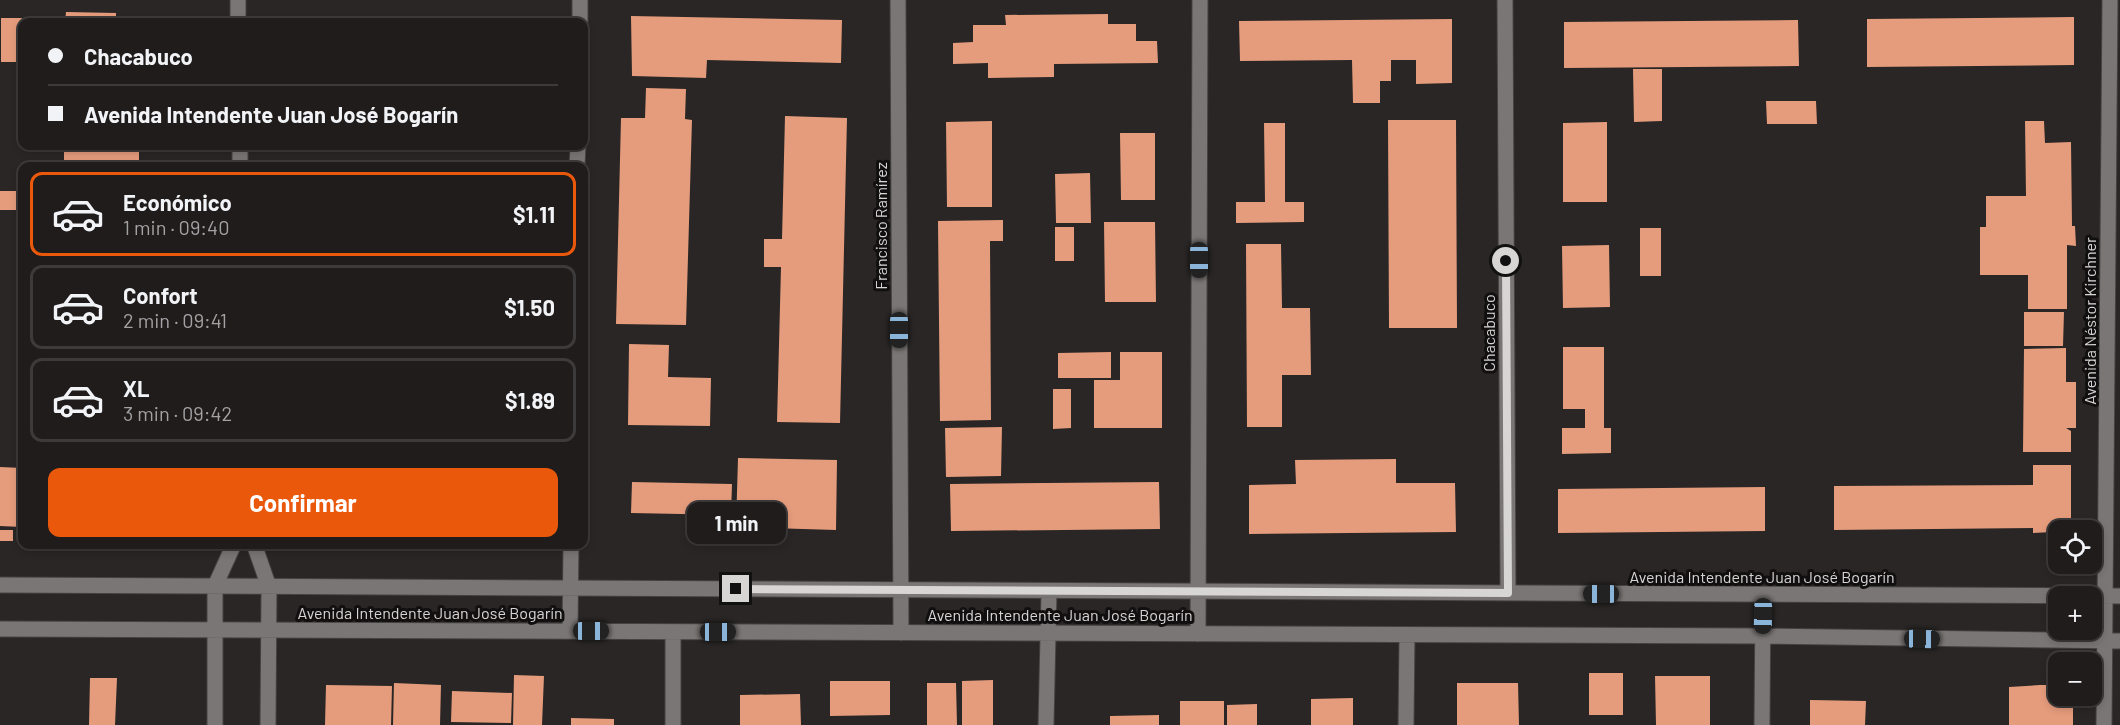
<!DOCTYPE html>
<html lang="es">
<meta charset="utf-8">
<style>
body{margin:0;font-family:Barlow,sans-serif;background:#2d2929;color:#f1f3f6;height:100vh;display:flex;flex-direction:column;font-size:22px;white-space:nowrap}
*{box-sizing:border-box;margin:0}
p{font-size:20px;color:#a2a1a3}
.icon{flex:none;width:33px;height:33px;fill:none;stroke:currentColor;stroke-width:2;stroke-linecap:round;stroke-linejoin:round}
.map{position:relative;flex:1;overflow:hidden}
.panel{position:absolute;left:18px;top:162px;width:570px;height:387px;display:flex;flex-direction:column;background:#201c1c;border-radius:12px;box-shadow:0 3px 9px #0003,0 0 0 2px #3d3a3b}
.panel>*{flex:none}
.banner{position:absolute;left:18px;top:18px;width:570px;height:132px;border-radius:12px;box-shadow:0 3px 9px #0003,0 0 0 2px #3d3a3b;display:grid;align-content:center;height:132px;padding:0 30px;background:#201c1c}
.fabs{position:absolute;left:2048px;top:520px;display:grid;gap:12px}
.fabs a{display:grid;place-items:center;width:54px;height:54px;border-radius:12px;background:#201c1c;box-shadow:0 3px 9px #0003,0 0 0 2px #3d3a3b;font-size:30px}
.end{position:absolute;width:27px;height:27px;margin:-14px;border:8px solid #d8d5d5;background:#111;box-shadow:0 0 0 3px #111}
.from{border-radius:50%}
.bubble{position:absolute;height:42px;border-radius:12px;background:#201c1c;box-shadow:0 3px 9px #0003,0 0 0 2px #3d3a3b;font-size:20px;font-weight:700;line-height:42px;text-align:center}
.car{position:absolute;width:18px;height:36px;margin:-18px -9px;border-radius:8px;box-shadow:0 0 4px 2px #0007;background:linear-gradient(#222 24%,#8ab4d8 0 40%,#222 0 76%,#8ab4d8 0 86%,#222 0)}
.banner b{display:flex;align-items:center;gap:21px;height:57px;font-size:22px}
.banner b+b{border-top:2px solid #3d3a3b}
.banner i{width:15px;height:15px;background:#f1f3f6}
ul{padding:10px 0 0;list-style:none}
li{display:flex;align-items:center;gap:18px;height:84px;margin:0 12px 9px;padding:0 18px;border:3px solid #3d3a3b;border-radius:12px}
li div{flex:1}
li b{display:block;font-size:22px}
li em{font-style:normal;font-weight:700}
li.active{border-color:#ea580c}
li>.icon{width:54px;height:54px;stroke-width:1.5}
.cta{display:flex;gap:12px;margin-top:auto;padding:12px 30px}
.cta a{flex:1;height:69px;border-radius:12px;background:#ea580c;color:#fff;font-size:24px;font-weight:700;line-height:69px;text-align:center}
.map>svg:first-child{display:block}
</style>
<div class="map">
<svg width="2120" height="725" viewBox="0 0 2120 725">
<rect width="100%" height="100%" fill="#2a2626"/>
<!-- building -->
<path fill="#e59c7c" d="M66,12L116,13V22H65Z
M1108,14V24H1136V41H1157L1158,63L1054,64V77L988,78V63L953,64V43L973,42V25H1006L1005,15Z
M631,16L842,20L841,63L707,60L706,78L632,76Z
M2074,17V65L1867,67V19Z
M1,18H56V22H22V62H1Z
M1452,19V83L1416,84V60H1391V81H1380V103H1353L1352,60L1240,61L1239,21Z
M1798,20L1799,66L1564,68V22Z
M1633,69H1662V121L1634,122Z
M646,88L686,89L685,119L692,120L686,325L616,324L621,118H645Z
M1766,101H1816L1817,124H1767Z
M785,116L847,118L840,423L777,422L781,267H764V239H782Z
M1388,120H1456L1457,328H1389Z
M992,121V207H947L946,122Z
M2025,121H2044L2045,143L2071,142L2072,226H2075L2076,246L2067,245V309H2028V275H1980V227H1986V196H2026Z
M1607,122V202H1563V123Z
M1264,123H1285V202H1304V222L1236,223V202H1265Z
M1120,133H1155V200H1121Z
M64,146H139V166H64Z
M1090,173L1091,223H1056L1055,174Z
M0,191H19V210H0Z
M1003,220V241H990L991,420L940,421L938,221Z
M1104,222H1155L1156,302H1105Z
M1055,227H1074V261H1055Z
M1640,228H1661V276H1640Z
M1246,244H1281L1282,308H1310L1311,375H1282V427H1247Z
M1609,245L1610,307L1563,308L1562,246Z
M2024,312H2064L2063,346H2024Z
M629,344L669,345L668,377L711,378L710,426L628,425Z
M1563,347H1604V428H1611V453L1562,454V428H1585V409H1563Z
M2066,348V382H2076V428H2066L2071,431V452H2023L2024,349Z
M1111,352V378H1058V353Z
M1120,352H1162V428H1094V380H1120Z
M1053,389H1071V428L1053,429Z
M1002,427L1001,476L946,477L945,428Z
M738,458L837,460L836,530L736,527Z
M1396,459V483H1455L1456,532L1249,534V485L1296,484L1295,460Z
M2033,465H2071V531L2033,533V528L1834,530V486L2033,485Z
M0,467L22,468V527L0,526Z
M632,482L732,484L731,515L631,513Z
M1159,482L1160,529L951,531L950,484Z
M1765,487V531L1558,533V489Z
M0,530H13V541H0Z
M472,544H532V551L471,550Z
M1589,673H1623V715H1589Z
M514,675L544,676L542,725H513Z
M1655,676H1710V725H1656Z
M90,678H117L115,725H89Z
M993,680V725H962V681Z
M830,681H890V715L830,716Z
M394,683L441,685L440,725H393Z
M927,683H956L957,725H927Z
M1457,683H1518L1519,725H1457Z
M326,685L392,686L391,725H325Z
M2040,685H2058V696H2073V725H2009V687Z
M452,691L512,693L511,723L451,722Z
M800,694L801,725H740V695Z
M1353,698V725H1311V699Z
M1810,700L1866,701L1865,725H1810Z
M1180,701H1224V725H1180Z
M1257,704V725H1227V705Z
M1159,715V725H1110V716Z
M571,718L614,719V725H571Z"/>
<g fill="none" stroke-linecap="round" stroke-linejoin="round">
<defs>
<path id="minor" d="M238,0V22
M898,0L901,633
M1505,0L1508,593
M580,22V0
M240,146V166
M577,166L578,146
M254,544L269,587L268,725
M0,585L2120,596
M0,629L1762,636L2120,641
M570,631L571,544
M1198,634L1200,0
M215,725V586L234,544
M673,725V632
M1046,725L1049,591
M1406,725L1407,635
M1762,725L1763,595
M2104,725L2110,0"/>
</defs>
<!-- minor casing -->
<use href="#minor" stroke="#454242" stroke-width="17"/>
<!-- minor -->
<use href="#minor" stroke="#7b7676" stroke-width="15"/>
</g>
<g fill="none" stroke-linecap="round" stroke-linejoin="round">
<!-- route -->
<path stroke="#d8d5d5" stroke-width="8" d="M736,589L1508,593L1506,261"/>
</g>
<g text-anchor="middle" stroke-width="6" stroke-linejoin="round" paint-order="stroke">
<!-- street labels -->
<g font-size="16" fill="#d8d5d5" stroke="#110f0f">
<text transform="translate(881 226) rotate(-90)" y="6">Francisco Ramírez</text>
<text transform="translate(2090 321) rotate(-90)" y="6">Avenida Néstor Kirchner</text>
<text transform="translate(1489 333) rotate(-90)" y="6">Chacabuco</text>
<text x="1762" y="583">Avenida Intendente Juan José Bogarín</text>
<text x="430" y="619">Avenida Intendente Juan José Bogarín</text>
<text x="1060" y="621">Avenida Intendente Juan José Bogarín</text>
</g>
</g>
</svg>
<div class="fabs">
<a><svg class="icon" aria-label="locate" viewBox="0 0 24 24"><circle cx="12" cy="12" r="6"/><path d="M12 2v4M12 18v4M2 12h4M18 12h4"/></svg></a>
<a>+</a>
<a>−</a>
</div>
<i class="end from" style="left:1506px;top:261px"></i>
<i class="end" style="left:736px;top:589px"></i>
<div class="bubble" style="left:687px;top:502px;width:99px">1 min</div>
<i class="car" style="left:1199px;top:260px;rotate:180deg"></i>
<i class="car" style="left:899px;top:330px;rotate:180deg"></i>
<i class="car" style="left:1601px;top:594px;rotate:270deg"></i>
<i class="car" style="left:1763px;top:616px;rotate:181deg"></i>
<i class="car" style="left:591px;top:631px;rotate:90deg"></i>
<i class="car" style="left:718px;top:632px;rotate:90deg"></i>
<i class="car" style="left:1922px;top:639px;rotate:91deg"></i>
<div class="banner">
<b><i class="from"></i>Chacabuco</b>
<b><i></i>Avenida Intendente Juan José Bogarín</b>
</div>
<section class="panel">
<ul>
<li class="active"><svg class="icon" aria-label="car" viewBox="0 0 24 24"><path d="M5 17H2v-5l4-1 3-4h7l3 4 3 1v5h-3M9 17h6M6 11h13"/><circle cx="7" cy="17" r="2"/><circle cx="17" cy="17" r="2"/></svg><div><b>Económico</b><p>1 min · 09:40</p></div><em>$1.11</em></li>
<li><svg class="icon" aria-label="car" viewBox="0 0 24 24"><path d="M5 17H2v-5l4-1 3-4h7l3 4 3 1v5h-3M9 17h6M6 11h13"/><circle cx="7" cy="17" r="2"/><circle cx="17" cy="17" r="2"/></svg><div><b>Confort</b><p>2 min · 09:41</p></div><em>$1.50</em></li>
<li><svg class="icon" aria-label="car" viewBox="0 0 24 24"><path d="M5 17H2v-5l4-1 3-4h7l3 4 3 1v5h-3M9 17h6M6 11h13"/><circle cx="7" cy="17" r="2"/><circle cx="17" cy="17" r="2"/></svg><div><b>XL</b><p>3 min · 09:42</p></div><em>$1.89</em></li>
</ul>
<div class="cta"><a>Confirmar</a></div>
</section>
</div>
